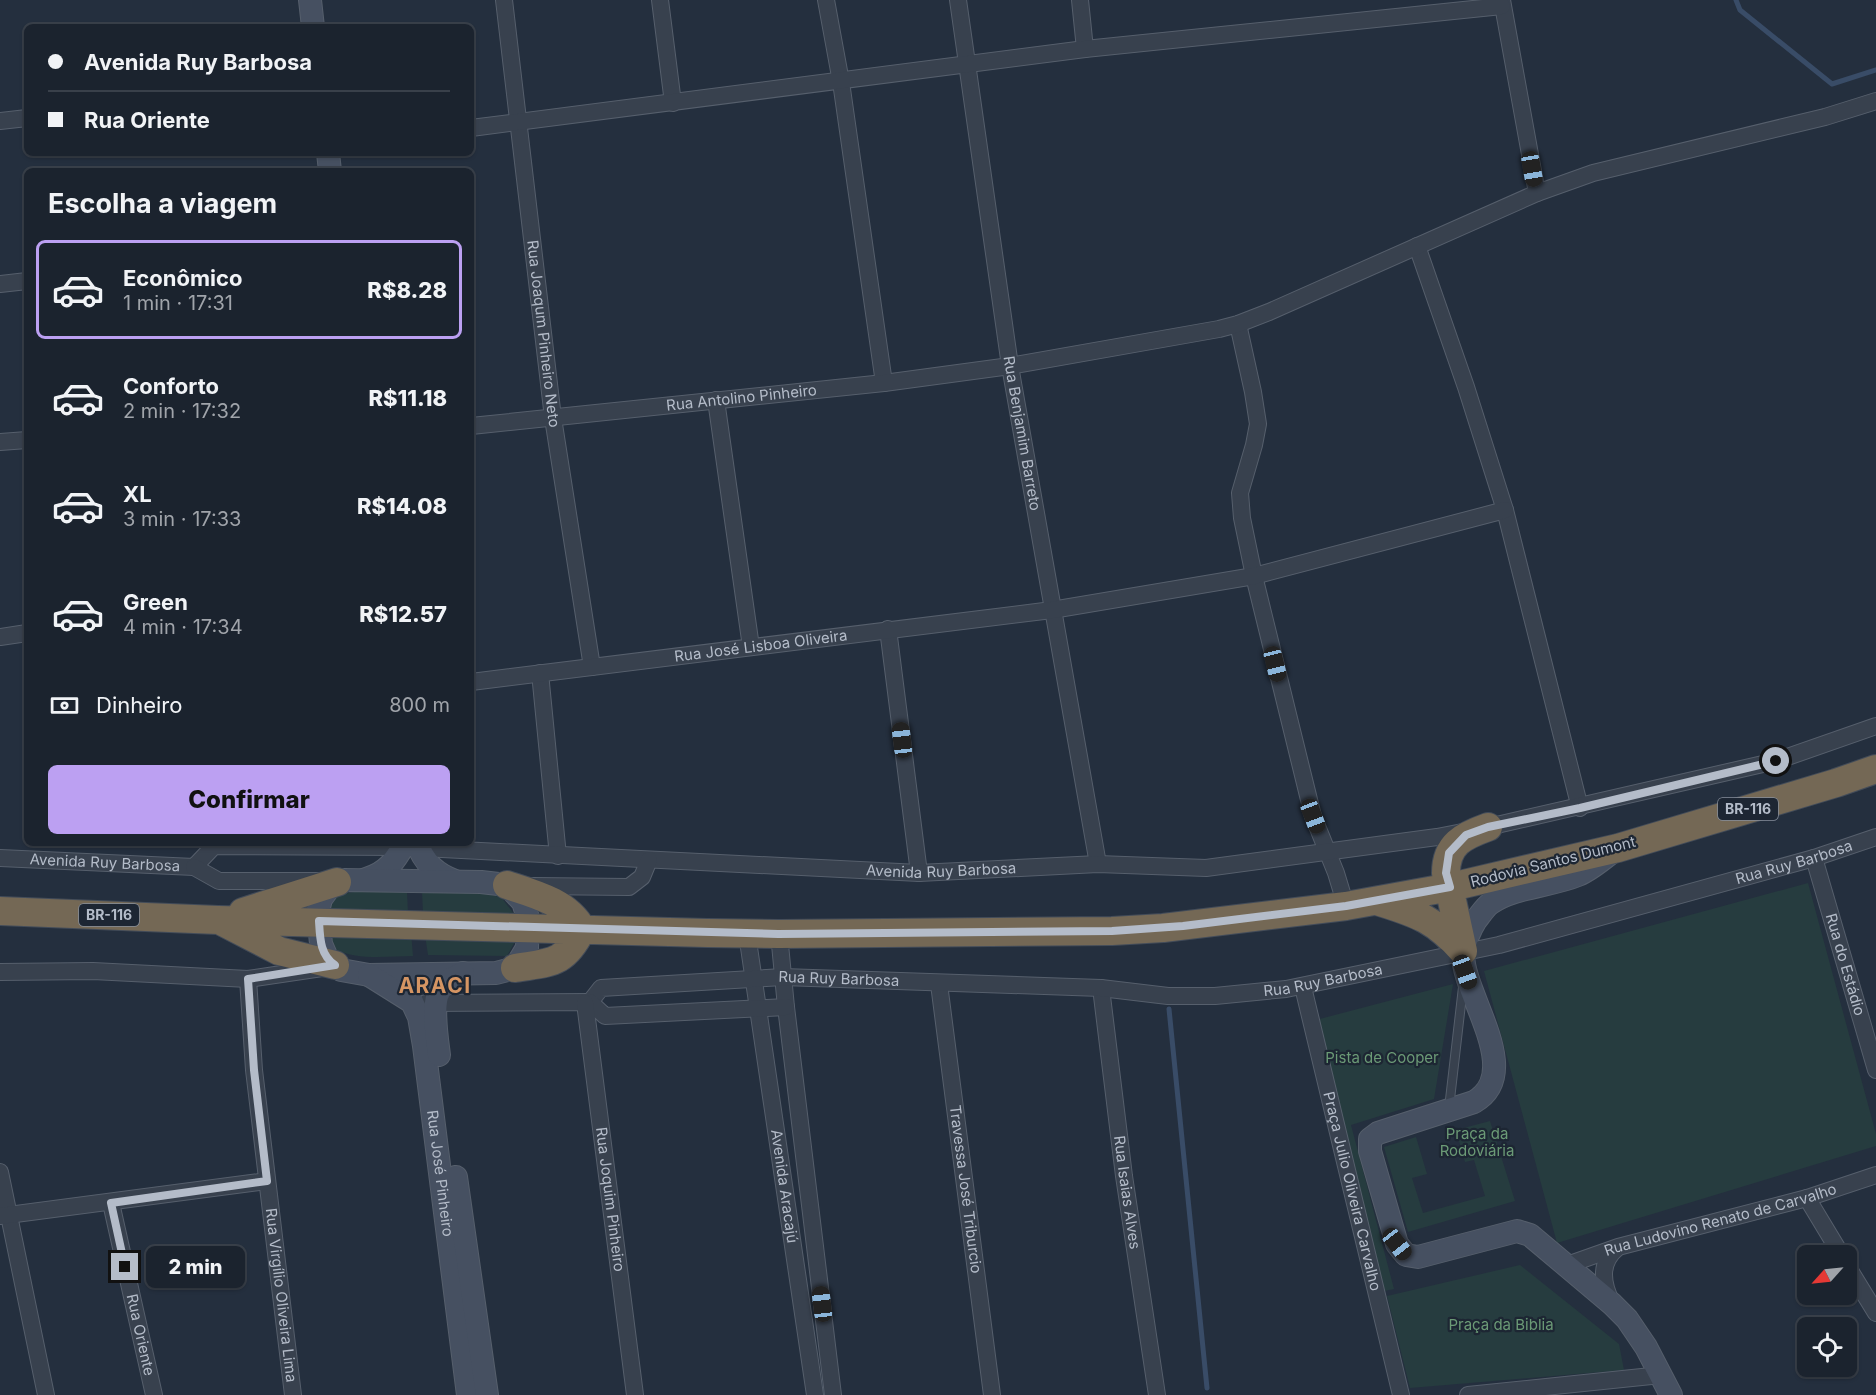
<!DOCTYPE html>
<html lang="pt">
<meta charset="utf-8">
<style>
body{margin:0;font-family:Inter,sans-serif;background:#282f3a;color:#f1f3f6;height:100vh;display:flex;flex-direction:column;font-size:22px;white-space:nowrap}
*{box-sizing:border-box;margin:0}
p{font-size:20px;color:#a0a4aa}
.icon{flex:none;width:33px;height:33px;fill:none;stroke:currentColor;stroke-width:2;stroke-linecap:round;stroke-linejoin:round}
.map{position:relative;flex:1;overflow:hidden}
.panel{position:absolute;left:24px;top:168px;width:450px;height:678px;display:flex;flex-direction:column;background:#1b232e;border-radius:9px;box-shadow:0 2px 4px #0004,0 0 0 2px #39404a}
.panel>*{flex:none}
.top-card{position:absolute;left:24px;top:24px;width:450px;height:132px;border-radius:9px;box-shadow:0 2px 4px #0004,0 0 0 2px #39404a;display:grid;align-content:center;height:132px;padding:0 24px;background:#1b232e}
.needle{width:39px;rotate:243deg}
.fabs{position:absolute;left:1797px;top:1245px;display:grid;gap:12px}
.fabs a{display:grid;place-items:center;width:60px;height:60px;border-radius:9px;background:#1b232e;box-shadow:0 2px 4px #0004,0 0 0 2px #39404a;font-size:30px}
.end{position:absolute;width:27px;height:27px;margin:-14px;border:8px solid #b4bcc9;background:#111;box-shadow:0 0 0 3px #111}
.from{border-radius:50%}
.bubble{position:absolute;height:42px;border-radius:9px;background:#1b232e;box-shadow:0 2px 4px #0004,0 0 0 2px #39404a;font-size:20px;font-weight:800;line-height:42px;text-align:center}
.car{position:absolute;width:18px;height:36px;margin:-18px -9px;border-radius:8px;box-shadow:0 0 4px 2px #0007;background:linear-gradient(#222 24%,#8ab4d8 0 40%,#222 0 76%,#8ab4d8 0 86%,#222 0)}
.top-card b{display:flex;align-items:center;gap:21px;height:57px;font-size:22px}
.top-card b+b{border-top:2px solid #39404a}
.top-card i{width:15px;height:15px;background:#f1f3f6}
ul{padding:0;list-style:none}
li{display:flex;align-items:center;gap:18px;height:99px;margin:0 12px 9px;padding:0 12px;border:3px solid transparent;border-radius:9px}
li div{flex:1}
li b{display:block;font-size:22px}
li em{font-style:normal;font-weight:800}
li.active{border-color:#bca0f2}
li>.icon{width:54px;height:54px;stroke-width:1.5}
h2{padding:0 24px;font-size:27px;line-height:72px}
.pay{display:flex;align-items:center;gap:15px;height:66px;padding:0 24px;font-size:22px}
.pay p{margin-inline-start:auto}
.action{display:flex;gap:12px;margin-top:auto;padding:12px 24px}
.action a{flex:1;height:69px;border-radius:9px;background:#bca0f2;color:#111;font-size:24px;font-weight:800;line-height:69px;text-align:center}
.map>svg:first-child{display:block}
</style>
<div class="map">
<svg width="1876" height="1395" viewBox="0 0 1876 1395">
<rect width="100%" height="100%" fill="#242f3e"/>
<!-- green -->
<path fill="#263c3f" d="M1808,883L1876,1134V1146L1557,1243L1484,971Z
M422,891L482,893L501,897L518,919L423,914Z
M354,892H407L408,913H326L327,904L337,895Z
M328,932H411L413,956C388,956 358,961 335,949Z
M425,935L518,936L507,956L428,955Z
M1453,984L1434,1099L1351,1125L1394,1289L1384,1291L1312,1021Z
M1490,1121L1515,1201L1408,1232L1384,1147L1416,1137L1427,1174L1412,1178L1423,1213L1485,1196L1474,1160L1465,1162L1456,1130Z
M1520,1265L1619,1344L1624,1370L1410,1388L1387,1296Z"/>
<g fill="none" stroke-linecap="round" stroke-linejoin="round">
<!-- stream -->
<path stroke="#394c67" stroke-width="5" d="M1736,0L1740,10L1832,84L1876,70
M1169,1009L1207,1388"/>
<defs>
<path id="lane" d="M1449,1108L1463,987"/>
<g id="street">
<path id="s1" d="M504,0L553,418L592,667"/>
<path d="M660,0L673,103"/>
<path d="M826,0L841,82L884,383"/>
<path id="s2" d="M958,0L1010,366L1098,864"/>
<path d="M1080,0L1085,49"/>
<path d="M1502,0L1537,193"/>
<path d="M0,121L27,118"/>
<path d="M471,128L1085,49L1502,6"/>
<path d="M1417,246L1466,387L1505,510L1580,808"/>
<path d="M0,284L27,281"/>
<path d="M1238,324L1253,392L1258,424L1254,445L1240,493L1242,518L1254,576L1313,816L1336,873L1346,906"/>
<path d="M716,400L751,647"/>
<path id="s3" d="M471,426L884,383L1010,366L1219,329L1238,324L1269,312L1537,193L1593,173L1825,117L1876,101"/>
<path d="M0,442L27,440"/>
<path d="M888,629L919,873"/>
<path d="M0,637L27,633"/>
<path d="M540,673L558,856"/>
<path id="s4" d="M471,682L1052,610L1254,576L1505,510"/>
<path id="s5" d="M0,858L194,867L214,846L403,847L919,873L1098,864L1206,868L1437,837L1488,827L1776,761L1876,726"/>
<path id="s6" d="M1814,858L1876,1070"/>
<path d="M194,867L219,881H318"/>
<path d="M533,886L629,887L642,877L649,860"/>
<path id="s7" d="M747,934L815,1395"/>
<path d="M779,934L786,1007L833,1395"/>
<path d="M0,972L93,971L248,979L322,968"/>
<path id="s8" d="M248,979L254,1070L293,1395"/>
<path id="s9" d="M939,984L992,1395"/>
<path id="s10" d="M1303,987L1401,1395"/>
<path id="s11" d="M1101,988L1124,1176L1157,1395"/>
<path id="s12" d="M590,1002L601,988L783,977L1101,988L1168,996H1215L1286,989L1499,945L1814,858L1876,837"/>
<path d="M426,1003L590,1002L605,1016L786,1007"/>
<path id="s13" d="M585,1003L635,1395"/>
<path d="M0,1172L46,1395"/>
<path d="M1807,1198L1842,1256"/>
<path id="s14" d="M111,1203L154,1395"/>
<path d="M0,1216L267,1181"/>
<path d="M1846,1264L1876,1313"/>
<path id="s15" d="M1567,1265L1618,1247L1807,1198L1876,1175"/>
<path d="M1612,1303C1602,1283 1599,1263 1617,1248"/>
<path d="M1468,1395L1661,1375"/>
</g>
<g id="secondary">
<path d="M310,0L313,27"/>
<path d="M328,153L330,171"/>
<path d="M417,843C424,863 436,874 455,881"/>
<path d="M1612,852C1602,860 1590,870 1578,875C1552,886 1514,887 1491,903C1486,906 1480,915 1476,920C1471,928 1463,945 1463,954C1463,996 1525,1072 1474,1102L1378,1133L1370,1139V1151L1397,1244L1406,1255L1418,1257L1517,1231L1530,1235L1612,1304L1627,1319L1646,1347L1671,1395"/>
<path d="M366,879C387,873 395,861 405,843"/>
<path d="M344,880L481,882L507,885L523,902L528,918L527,948L515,968L496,973L369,975L341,970L328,960L321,944L318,911L321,899L329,888L337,882Z"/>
<path id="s16" d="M369,975L412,1002L419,1017L424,1046L468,1395"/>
<path d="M439,1055C437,1039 431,1003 440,990C446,981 454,977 463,973"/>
<path d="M456,1177L487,1395"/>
</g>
<path id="highway" d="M507,885C535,894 567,902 582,929
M1380,902C1419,914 1435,920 1463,951
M0,911L218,920L707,933L779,934L1112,931L1163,928L1346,906L1451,887L1618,848L1836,783L1876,769
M243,912L337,882
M223,922L279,951L335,965
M1463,951L1446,873C1446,844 1463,836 1488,827
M515,968C551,962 564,965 582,929"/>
</defs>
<!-- lane casing -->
<use href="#lane" stroke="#565f6c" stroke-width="10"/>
<!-- street casing -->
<use href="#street" stroke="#565f6c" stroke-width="18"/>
<!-- secondary casing -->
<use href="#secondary" stroke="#565f6c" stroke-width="24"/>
<!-- highway casing -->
<use href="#highway" stroke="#434c59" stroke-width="30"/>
<!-- lane -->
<use href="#lane" stroke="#38414e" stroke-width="8"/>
<!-- street -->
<use href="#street" stroke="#38414e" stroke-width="16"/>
<!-- secondary -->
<use href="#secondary" stroke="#465061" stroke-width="22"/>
<!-- highway -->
<use href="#highway" stroke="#746855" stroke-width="28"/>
</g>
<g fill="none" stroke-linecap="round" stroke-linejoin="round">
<!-- route -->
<path stroke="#b4bcc9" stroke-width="8" d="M125,1267L111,1203L267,1181L254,1070L248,979L335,965C320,955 320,938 319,921L778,934L1112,931L1183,926L1346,906L1450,887L1446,873L1449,853L1466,835L1488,827L1580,808L1776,761"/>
</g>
<g text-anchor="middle" stroke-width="4.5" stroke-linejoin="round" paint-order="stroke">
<!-- shield labels -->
<g fill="#1d2633" stroke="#878f9c" stroke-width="1.5">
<rect x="1718" y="798" width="60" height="22" rx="4.5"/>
<rect x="79" y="904" width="60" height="22" rx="4.5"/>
</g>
<g font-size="14" font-weight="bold" fill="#b4bcc9">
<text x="1748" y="814">BR-116</text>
<text x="109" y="920">BR-116</text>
</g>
<!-- street labels -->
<g font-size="15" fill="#b4bcc9" stroke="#1d2633">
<text dy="5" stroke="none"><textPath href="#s1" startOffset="336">Rua Joaqum Pinheiro Neto</textPath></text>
<text dy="5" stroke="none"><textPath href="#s3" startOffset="272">Rua Antolino Pinheiro</textPath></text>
<text dy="5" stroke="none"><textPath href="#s2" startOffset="438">Rua Benjamim Barreto</textPath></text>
<text dy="5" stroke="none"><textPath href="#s4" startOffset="292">Rua José Lisboa Oliveira</textPath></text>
<text transform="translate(1553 862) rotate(-14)" y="5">Rodovia Santos Dumont</text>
<text dy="5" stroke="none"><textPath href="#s12" startOffset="1228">Rua Ruy Barbosa</textPath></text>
<text dy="5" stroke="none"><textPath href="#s5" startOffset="105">Avenida Ruy Barbosa</textPath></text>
<text dy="5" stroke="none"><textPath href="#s5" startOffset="951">Avenida Ruy Barbosa</textPath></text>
<text dy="5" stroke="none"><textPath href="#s6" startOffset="111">Rua do Estádio</textPath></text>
<text dy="5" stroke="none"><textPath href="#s12" startOffset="256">Rua Ruy Barbosa</textPath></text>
<text dy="5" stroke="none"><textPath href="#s12" startOffset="742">Rua Ruy Barbosa</textPath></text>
<text dy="5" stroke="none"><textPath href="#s16" startOffset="225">Rua José Pinheiro</textPath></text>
<text dy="5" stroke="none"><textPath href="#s7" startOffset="255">Avenida Aracajú</textPath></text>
<text dy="5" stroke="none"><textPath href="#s9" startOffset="207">Travessa José Triburcio</textPath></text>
<text dy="5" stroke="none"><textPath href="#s10" startOffset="210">Praça Julio Oliveira Carvalho</textPath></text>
<text dy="5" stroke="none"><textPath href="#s11" startOffset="206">Rua Isaias Alves</textPath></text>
<text dy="5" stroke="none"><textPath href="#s13" startOffset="198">Rua Joquim Pinheiro</textPath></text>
<text dy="5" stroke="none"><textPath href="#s15" startOffset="160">Rua Ludovino Renato de Carvalho</textPath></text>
<text dy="5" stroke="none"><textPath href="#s8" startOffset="318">Rua Virgílio Oliveira Lima</textPath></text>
<text dy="5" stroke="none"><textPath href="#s14" startOffset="135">Rua Oriente</textPath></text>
</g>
<!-- park labels -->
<g font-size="15" fill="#6b9a76" stroke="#1d2633">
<text x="1382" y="1063">Pista de Cooper</text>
<text x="1477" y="1139">Praça da<tspan x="1477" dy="17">Rodoviária</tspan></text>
<text x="1501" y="1330">Praça da Biblia</text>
</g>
<!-- district labels -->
<g font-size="21" font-weight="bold" letter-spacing="1.5" fill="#d59563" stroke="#1d2633">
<text x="435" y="993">ARACI</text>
</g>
</g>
</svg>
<div class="fabs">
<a><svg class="needle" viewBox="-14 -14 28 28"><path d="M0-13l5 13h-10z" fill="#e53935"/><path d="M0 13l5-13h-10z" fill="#a0a4aa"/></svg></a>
<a><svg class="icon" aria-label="locate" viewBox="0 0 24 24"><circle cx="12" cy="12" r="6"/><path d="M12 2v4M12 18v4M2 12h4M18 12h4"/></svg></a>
</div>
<i class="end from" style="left:1776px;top:761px"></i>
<i class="end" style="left:125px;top:1267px"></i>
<div class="bubble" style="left:146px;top:1246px;width:99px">2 min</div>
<i class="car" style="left:1532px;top:169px;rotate:170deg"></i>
<i class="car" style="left:1275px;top:664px;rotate:166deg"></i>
<i class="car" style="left:902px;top:740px;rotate:353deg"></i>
<i class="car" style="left:1313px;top:816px;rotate:159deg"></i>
<i class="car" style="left:1465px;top:972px;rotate:160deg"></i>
<i class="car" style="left:1397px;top:1244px;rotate:142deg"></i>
<i class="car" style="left:822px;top:1304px;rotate:353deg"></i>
<div class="top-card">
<b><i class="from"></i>Avenida Ruy Barbosa</b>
<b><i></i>Rua Oriente</b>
</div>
<section class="panel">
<h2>Escolha a viagem</h2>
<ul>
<li class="active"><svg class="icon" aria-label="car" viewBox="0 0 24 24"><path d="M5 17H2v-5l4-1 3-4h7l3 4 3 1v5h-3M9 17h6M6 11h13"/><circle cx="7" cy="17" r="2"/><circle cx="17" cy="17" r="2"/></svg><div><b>Econômico</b><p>1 min · 17:31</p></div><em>R$8.28</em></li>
<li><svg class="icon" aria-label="car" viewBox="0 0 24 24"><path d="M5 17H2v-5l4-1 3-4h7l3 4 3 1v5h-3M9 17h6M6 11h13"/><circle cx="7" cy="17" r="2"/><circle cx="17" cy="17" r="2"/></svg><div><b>Conforto</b><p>2 min · 17:32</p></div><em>R$11.18</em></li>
<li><svg class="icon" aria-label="car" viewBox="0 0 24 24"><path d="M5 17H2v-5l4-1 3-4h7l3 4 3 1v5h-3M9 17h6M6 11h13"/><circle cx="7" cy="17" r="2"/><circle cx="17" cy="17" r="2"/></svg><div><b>XL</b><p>3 min · 17:33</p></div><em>R$14.08</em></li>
<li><svg class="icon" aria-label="car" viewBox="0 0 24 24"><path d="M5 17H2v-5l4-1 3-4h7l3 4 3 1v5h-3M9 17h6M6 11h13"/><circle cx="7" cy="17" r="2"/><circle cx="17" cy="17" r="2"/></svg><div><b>Green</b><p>4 min · 17:34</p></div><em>R$12.57</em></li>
</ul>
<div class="pay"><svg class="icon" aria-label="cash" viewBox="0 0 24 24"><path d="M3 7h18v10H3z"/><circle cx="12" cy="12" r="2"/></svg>Dinheiro<p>800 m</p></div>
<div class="action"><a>Confirmar</a></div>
</section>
</div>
